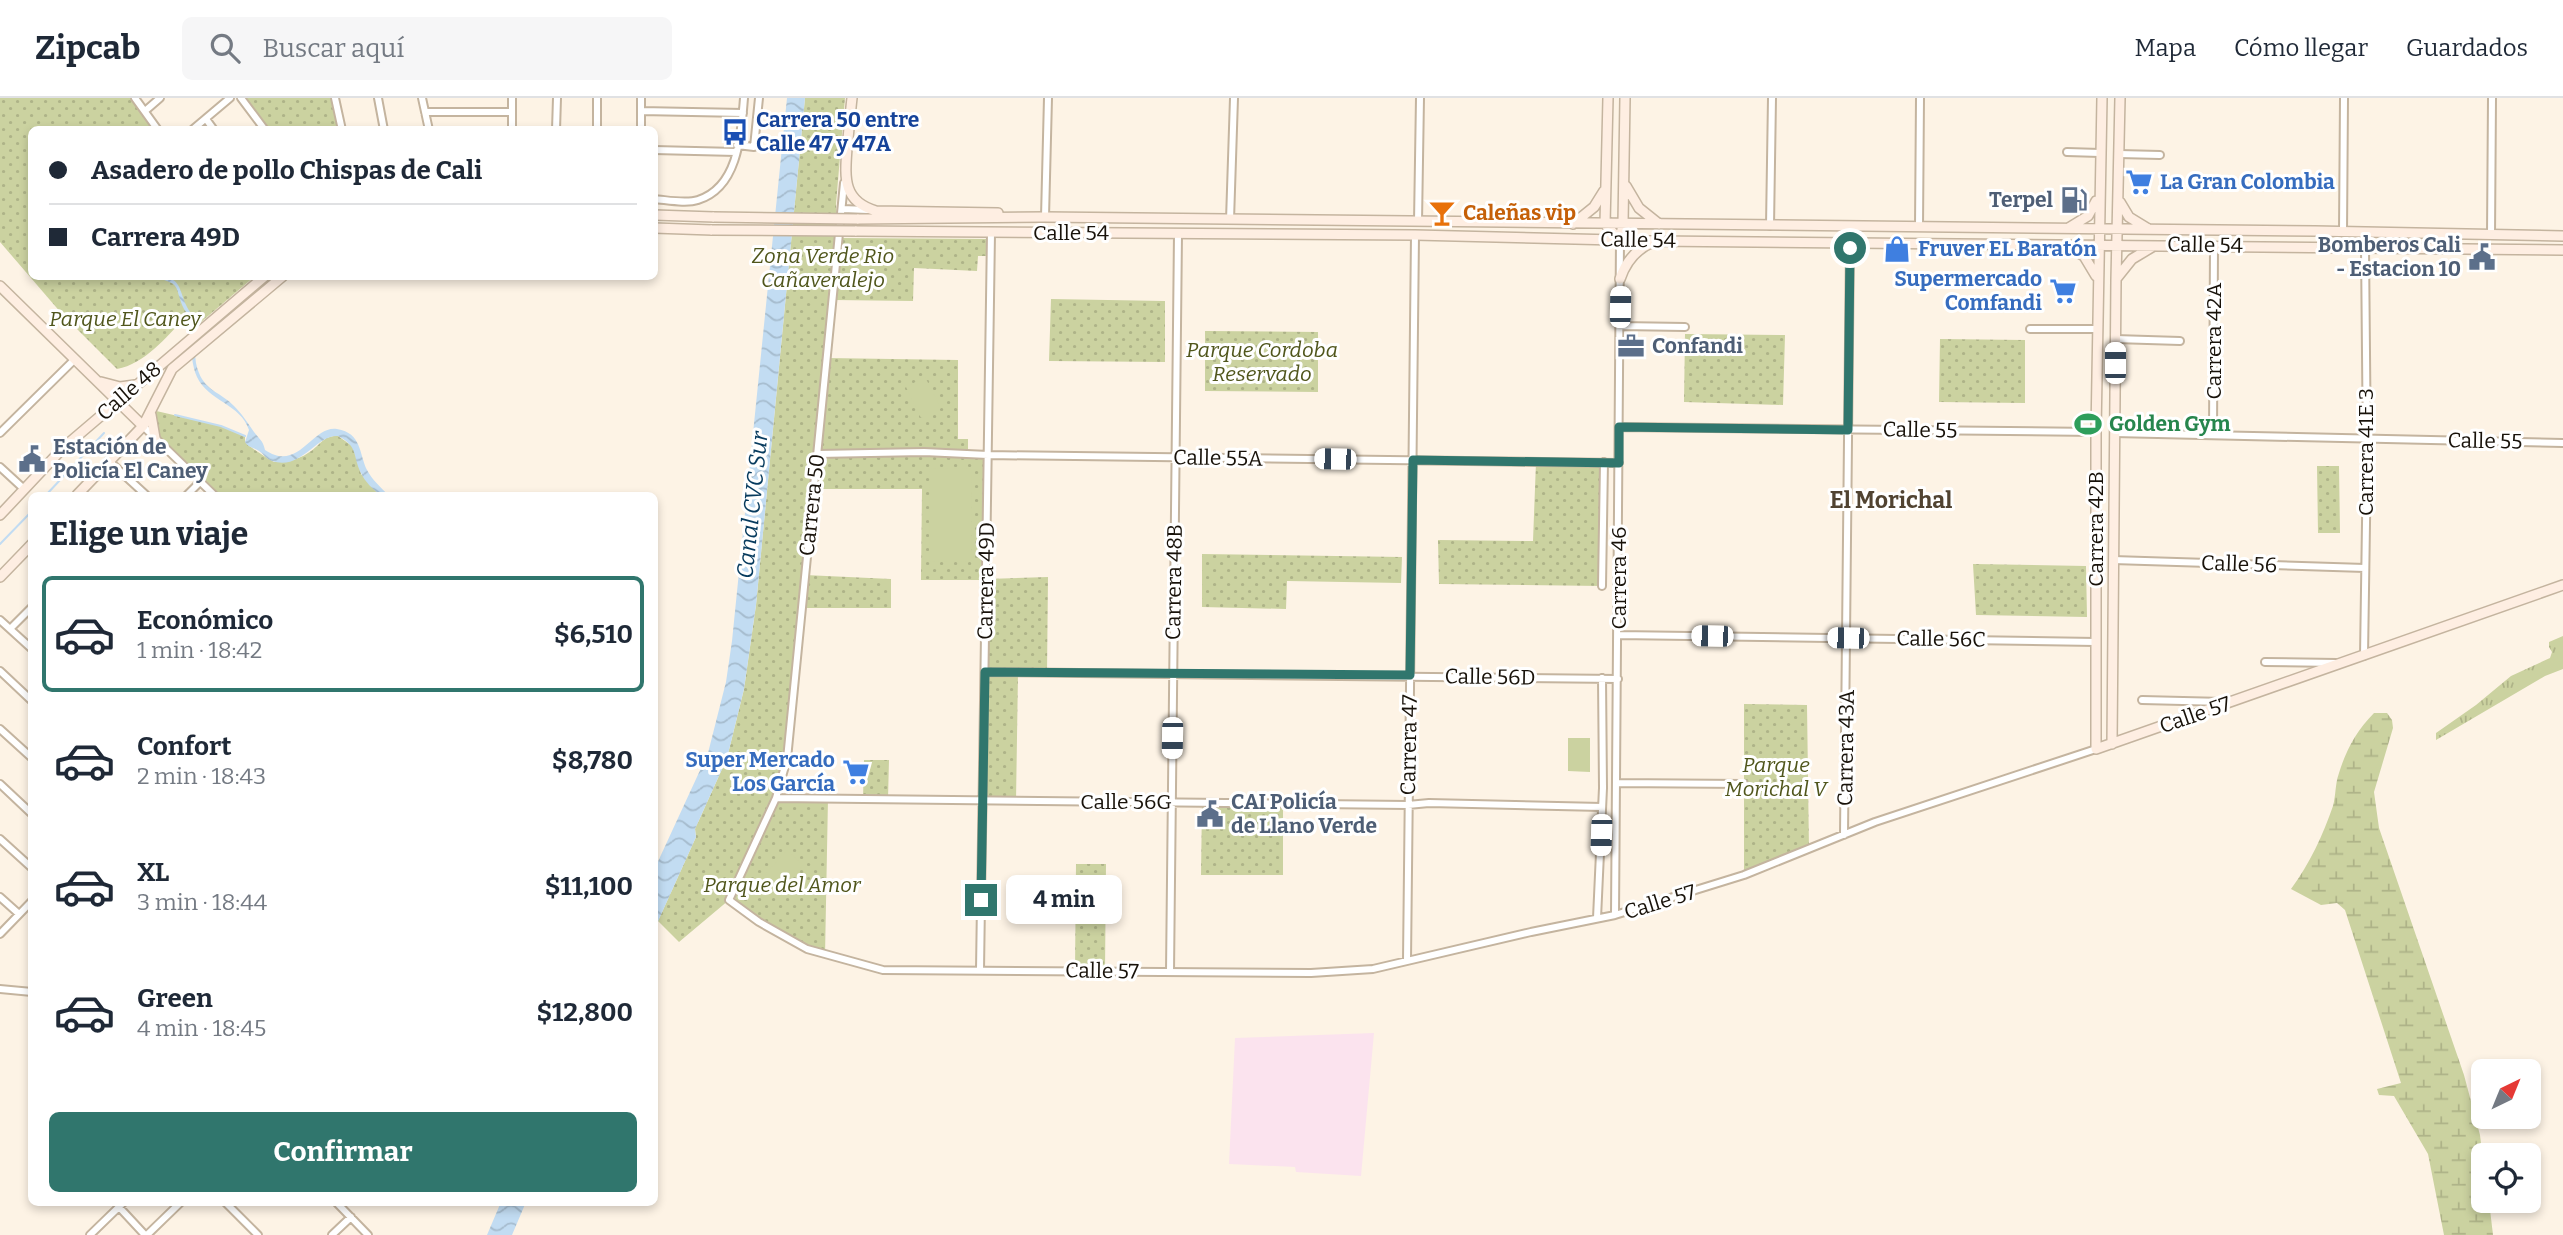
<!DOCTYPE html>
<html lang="es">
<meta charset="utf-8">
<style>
body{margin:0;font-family:Bitter,serif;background:#f6f6f7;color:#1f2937;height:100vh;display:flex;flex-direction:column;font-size:26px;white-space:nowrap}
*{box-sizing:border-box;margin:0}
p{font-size:23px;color:#747a83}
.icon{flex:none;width:38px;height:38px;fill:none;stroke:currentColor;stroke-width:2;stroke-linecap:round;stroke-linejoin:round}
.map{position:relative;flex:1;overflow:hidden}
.details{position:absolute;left:28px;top:394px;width:630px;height:714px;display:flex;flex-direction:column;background:#fff;border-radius:10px;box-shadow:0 4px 10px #0003}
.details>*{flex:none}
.guide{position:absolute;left:28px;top:28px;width:630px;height:154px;border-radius:10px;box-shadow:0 4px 10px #0003;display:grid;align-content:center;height:154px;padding:0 21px;background:#fff}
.needle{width:46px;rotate:43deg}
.controls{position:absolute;left:2471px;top:961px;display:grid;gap:14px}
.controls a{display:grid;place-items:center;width:70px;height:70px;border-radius:10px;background:#fff;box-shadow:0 4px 10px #0003;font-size:35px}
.end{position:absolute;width:32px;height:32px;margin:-16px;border:9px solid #30766d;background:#fff;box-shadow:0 0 0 4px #fff}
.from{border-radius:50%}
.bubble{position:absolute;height:49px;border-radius:10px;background:#fff;box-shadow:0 4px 10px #0003;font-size:23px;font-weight:700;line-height:49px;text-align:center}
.car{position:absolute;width:21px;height:42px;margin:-21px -10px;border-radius:9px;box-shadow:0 0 5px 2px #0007;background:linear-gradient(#fff 24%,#345 0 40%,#fff 0 76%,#345 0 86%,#fff 0)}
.guide b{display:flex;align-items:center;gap:24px;height:66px;font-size:26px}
.guide b+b{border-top:2px solid #e0e1e3}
.guide i{width:18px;height:18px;background:#1f2937}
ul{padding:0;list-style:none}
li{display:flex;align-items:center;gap:21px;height:116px;margin:0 14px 10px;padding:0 7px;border:4px solid transparent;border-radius:10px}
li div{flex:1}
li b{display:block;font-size:26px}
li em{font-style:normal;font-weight:700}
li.current{border-color:#30766d}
li>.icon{width:63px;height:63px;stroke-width:1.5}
h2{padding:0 21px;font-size:32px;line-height:84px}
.cta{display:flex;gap:14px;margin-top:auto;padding:14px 21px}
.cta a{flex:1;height:80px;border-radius:10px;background:#30766d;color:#fff;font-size:28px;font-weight:700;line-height:80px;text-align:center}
header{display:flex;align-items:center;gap:42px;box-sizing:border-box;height:98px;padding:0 35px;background:#fff;border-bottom:2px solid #e0e1e3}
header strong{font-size:33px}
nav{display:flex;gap:38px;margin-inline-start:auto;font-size:24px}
.search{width:490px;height:63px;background:#f6f6f7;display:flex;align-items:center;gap:18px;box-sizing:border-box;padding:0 24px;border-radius:10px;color:#747a83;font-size:26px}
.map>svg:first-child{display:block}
</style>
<header>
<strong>Zipcab</strong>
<div class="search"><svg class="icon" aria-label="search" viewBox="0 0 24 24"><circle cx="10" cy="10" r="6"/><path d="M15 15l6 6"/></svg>Buscar aquí</div>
<nav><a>Mapa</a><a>Cómo llegar</a><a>Guardados</a></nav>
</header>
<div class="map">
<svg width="2563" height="1137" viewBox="0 0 2563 1137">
<defs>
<pattern id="grass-tufts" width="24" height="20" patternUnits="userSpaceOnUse" patternTransform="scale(1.75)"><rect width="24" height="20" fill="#cbd2a0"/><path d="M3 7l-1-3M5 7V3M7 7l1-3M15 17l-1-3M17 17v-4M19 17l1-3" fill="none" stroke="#aeb388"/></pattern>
<pattern id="wetland-marsh" width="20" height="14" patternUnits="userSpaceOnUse" patternTransform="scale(1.75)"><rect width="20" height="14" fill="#cbd2a0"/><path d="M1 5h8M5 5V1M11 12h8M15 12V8" fill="none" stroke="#aeb388"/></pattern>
<pattern id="park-dots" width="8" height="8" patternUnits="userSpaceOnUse" patternTransform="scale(1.75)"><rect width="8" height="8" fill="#cbd2a0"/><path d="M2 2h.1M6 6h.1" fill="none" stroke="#aeb388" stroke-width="1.8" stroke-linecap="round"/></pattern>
<pattern id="water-waves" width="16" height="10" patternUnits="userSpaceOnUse" patternTransform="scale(1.75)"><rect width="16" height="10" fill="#c2dcf2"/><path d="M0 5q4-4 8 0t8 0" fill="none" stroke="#a6bcce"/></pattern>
</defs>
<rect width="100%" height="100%" fill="#fdf3e5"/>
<!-- education -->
<path fill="#fbe3ee" d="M1374,935L1361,1078L1296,1074L1295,1069L1229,1066L1235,940Z"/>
<!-- grass -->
<path fill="url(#grass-tufts)" d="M2563,538V571L2545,578L2436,642V635L2476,607L2511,578L2550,560L2552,554L2549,549V544Z"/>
<!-- wetland -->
<path fill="url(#wetland-marsh)" d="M2374,615H2387L2392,622L2393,630L2374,694L2379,730L2464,977L2480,1037L2483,1062V1102L2489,1103L2493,1137H2444L2428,1056L2394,998L2379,997L2377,991L2401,985L2345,812L2337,805L2321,807L2291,791C2310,765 2323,737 2333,708C2336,697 2335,686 2339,675C2346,652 2357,632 2374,615Z"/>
<!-- park -->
<path fill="url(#park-dots)" d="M0,0H135L158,31L32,32V178L254,179L194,230L185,220C166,239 145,266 117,271L62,216L0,144Z
M241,0H335L342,31H265Z
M805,0H845L836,106L839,140L991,141V158H978L977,173L914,170L913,203L834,202L827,260L958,262V341H968V356L988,357L987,481L1048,479L1047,575H1018L1016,703H983L986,482H921L922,391H813L805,477L891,481V510H802L791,632L776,699L828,700L825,858L807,851L729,802L679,844L658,823L696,739L695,731L727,660L744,591L756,507Z
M1051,201L1165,203V264L1049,263Z
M1205,233L1318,234V294L1205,293Z
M1685,236L1785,237L1783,307L1684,304Z
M1940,241L2025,242V305L1939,304Z
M152,312L221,328L245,338V344C248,348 268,361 274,364C286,364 298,362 308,355C320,348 323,337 338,338L355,350L361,376L380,397H214L155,340Z
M1536,364H1604L1602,488L1439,486L1438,442L1533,443Z
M2317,368H2339L2340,435H2318Z
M1202,456L1402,459L1401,485L1287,483L1286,511L1202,509Z
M1973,466L2086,468L2087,519L1976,517Z
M1744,606L1807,607L1809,752L1744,777Z
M864,662H889L888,701H863Z
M1202,705H1283V777H1201Z
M1076,766H1106L1105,873L1075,872Z"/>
<!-- garden -->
<path fill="#cbd2a0" d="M925,279L941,310L921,320L906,289Z
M930,370L972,371L971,464L929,463Z
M1568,640H1590V674L1568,673Z
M787,752L803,767L775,798L759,783Z"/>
<!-- water -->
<path fill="url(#water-waves)" d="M787,0H805L756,507L744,591L727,660L695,731L696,739L655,830V770L708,655L726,584L732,543Z
M154,179C180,178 178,187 186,207C189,214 195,219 196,226C197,243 192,259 199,275C206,293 222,295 234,308C242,316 247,324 254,334C259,341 263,342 265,352C299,375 312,327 337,331C362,335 359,356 367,372C372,382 381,389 388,397H380C373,391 365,384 361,375C352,357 359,349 338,338C316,336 302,373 272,363C266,361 264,356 259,353C253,349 249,350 245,344L249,332C241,306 208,303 197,279C192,268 191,253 191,241C191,236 194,230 193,225C192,219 187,216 184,211C173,188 184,187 154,179Z
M501,1104H526L512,1137H487Z"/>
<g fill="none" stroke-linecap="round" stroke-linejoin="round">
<!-- stream -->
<path stroke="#c2dcf2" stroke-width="2" d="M175,317L221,328L245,338
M46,397L104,335
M0,446L32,413"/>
<defs>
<path id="street" d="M135,0L158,32
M241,0L265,32
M335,0L342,32
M378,0L384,32
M422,0L429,32
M512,0V32
M145,13L160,0
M641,13L743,15
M425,14H512
M206,21L214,32
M192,32L230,0
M556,32L557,0
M597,32V0
M641,32V0
M737,47L754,49L759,0
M654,52L736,54
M2067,54L2100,55
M2119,56L2160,57
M844,85L787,661L776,700L729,802L759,824L807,851L883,872L1311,875L1373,871L1531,834L1615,817L1744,777L1875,724L2096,651
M654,101C667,102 686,106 698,102C739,89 741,36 744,0
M842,111L868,112
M1045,119L1048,0
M1230,122L1234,0
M1418,124L1420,0
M1770,128L1772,0
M1919,129L1920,0
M2343,134L2344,0
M2491,137L2492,0
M1620,228L1685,229
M2030,231H2097
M2115,241L2180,243
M143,328L214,397
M1619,329L2096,334
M0,335L75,261
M2114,335L2563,345
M2213,337L2214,148
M817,356L924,354L988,357L1619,365
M109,363L146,397
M0,369L24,391
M187,397L200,384
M2113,462L2365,470
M1602,488L1604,364
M0,522L32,551
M10,531L32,509
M1618,537L2096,544
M2364,558L2367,359L2365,150
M2265,564L2337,565
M0,573L32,603
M985,574L1618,581
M2142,602L2224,604
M0,631L32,660
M1617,685L1744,686
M0,686L32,716
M776,700L1408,707L1429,705L1602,709
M1844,737L1850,144
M0,741L32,770
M0,799L19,816
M1615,817L1620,142
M1597,820L1603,690L1602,580
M0,836L32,803
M1407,863L1415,137
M980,872L991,135
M1170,874L1178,136
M0,891L32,894
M225,1104L258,1137
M336,1104L368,1137
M119,1109L145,1137
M90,1137L124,1104
M147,1137L181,1104
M332,1137L351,1119"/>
<path id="secondary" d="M852,0C850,17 849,33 847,50C845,79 842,103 876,113L998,115
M1608,0L1605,126L1620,142
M2102,0L2096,334V651L2563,487
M1626,88L1639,110L1659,126
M2120,104L2129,119L2147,130
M654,117L714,119
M857,121L1045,119L2315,133L2563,138
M1573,126L1594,109L1604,93
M2070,129L2088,118L2096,103
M654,130L712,132
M855,133L1415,137L1656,143L2563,152
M1620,142L1623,126L1625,0
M2065,147L2084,158L2096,178
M1620,181C1626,163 1636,151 1653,144
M2116,181L2132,161L2152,149
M0,188L143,328
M101,284L120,289L135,287
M151,317L155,340
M77,397L143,328L172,271L283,178
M0,417L63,350L265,178
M0,479L32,446
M2112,646L2116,182L2120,0"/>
</defs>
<!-- street casing -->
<use href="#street" stroke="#c4b49f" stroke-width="10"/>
<!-- secondary casing -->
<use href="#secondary" stroke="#c4b49f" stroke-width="12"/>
<!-- street -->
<use href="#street" stroke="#fff" stroke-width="6"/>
<!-- secondary -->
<use href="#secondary" stroke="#feeee2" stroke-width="9"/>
<defs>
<path id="secondary-bridge" d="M714,119L857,121
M712,132L855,133"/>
</defs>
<!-- secondary-bridge casing -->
<use href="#secondary-bridge" stroke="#c4b49f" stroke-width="12" stroke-linecap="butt"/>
<!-- secondary-bridge -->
<use href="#secondary-bridge" stroke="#feeee2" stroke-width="9"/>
</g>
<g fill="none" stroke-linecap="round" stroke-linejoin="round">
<!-- route -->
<path stroke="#30766d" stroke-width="9" d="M981,802L985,574L1410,577L1413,362L1619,365V329L1848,332L1850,150"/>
</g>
<!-- icons -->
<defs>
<symbol id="bus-bare" viewBox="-9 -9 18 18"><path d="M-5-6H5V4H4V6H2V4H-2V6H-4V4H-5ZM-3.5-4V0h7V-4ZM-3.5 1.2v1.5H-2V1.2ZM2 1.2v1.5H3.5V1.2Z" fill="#1a4fb4" stroke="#fff" stroke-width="2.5" paint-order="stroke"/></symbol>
<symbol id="supermarket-bare" viewBox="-9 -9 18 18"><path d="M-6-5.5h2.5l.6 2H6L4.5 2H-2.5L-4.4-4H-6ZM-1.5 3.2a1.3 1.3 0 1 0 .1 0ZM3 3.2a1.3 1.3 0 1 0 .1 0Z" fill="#3f7fe0" stroke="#fff" stroke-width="2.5" paint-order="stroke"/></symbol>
<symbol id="fuel-bare" viewBox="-9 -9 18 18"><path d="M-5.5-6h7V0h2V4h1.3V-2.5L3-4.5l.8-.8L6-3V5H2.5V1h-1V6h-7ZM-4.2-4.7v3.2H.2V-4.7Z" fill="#5c6f8a" stroke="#fff" stroke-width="2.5" paint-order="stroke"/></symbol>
<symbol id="bar-bare" viewBox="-9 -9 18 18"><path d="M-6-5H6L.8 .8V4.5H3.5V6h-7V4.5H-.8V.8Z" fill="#e8710a" stroke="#fff" stroke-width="2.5" paint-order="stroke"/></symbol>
<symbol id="shop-bare" viewBox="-9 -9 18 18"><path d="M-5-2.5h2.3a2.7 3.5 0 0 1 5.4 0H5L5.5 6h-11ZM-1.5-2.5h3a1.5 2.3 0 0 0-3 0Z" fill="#3f7fe0" stroke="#fff" stroke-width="2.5" paint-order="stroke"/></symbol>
<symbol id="civic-bare" viewBox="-9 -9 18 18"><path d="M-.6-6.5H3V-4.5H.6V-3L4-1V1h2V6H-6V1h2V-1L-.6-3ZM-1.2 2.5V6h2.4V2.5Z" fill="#5c6f8a" stroke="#fff" stroke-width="2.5" paint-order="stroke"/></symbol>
<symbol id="office-bare" viewBox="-9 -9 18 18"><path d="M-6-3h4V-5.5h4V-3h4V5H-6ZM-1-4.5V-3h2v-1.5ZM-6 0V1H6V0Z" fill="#5c6f8a" stroke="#fff" stroke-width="2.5" paint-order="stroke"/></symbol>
<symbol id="stadium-bare" viewBox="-9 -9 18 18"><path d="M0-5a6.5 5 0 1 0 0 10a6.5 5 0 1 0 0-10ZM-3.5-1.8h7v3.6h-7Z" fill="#2e9e5b" stroke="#fff" stroke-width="2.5" paint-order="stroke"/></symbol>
</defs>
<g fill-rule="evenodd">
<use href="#bus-bare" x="716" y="15" width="38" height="38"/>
<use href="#supermarket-bare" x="2120" y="65" width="38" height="38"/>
<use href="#fuel-bare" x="2055" y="83" width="38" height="38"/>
<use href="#bar-bare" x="1423" y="96" width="38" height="38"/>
<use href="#shop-bare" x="1878" y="132" width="38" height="38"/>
<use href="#civic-bare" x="2463" y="140" width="38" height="38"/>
<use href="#supermarket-bare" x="2044" y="174" width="38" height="38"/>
<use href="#office-bare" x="1612" y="229" width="38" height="38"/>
<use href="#stadium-bare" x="2069" y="307" width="38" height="38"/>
<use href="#civic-bare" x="13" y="342" width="38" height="38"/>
<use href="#supermarket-bare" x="837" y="655" width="38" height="38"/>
<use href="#civic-bare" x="1191" y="697" width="38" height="38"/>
</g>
<g text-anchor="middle" stroke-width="6" stroke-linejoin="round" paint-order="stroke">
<!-- transit labels -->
<g font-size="21" font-weight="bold" fill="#164399" stroke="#fff" text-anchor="start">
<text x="756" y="29">Carrera 50 entre<tspan x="756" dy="24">Calle 47 y 47A</tspan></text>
</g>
<!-- shop labels -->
<g font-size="21" font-weight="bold" fill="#366cbe" stroke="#fff" text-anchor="start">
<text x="2160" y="91">La Gran Colombia</text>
<text x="1918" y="158">Fruver EL Baratón</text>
<text x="2042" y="188" text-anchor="end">Supermercado<tspan x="2042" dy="24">Comfandi</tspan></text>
<text x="835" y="669" text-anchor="end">Super Mercado<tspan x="835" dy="24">Los García</tspan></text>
</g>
<!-- service labels -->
<g font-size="21" font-weight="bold" fill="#4e5e75" stroke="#fff" text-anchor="start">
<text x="2053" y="109" text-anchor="end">Terpel</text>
<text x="2461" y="154" text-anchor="end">Bomberos Cali<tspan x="2461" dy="24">- Estacion 10</tspan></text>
<text x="1652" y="255">Confandi</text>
<text x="53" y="356">Estación de<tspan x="53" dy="24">Policía El Caney</tspan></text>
<text x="1231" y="711">CAI Policía<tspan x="1231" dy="24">de Llano Verde</tspan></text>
</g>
<!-- food labels -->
<g font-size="21" font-weight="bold" fill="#c56008" stroke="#fff" text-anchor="start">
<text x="1463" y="122">Caleñas vip</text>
</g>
<!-- street labels -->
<g font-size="21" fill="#18120a" stroke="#fff">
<text x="1071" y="142">Calle 54</text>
<text transform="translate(1638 142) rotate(1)" y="7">Calle 54</text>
<text transform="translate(2205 147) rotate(1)" y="7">Calle 54</text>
<text transform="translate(2214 243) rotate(-90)" y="7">Carrera 42A</text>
<text transform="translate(129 293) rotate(-41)" y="7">Calle 48</text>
<text transform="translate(1920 332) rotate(1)" y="7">Calle 55</text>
<text transform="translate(2485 343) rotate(1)" y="7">Calle 55</text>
<text transform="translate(2366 354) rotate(-90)" y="7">Carrera 41E 3</text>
<text transform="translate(1218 360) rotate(1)" y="7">Calle 55A</text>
<text transform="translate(812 407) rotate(-84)" y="7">Carrera 50</text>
<text transform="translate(2096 431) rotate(-90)" y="7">Carrera 42B</text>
<text transform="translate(2239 466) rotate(2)" y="7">Calle 56</text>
<text transform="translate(1619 480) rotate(-90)" y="7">Carrera 46</text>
<text transform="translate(986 483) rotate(-89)" y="7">Carrera 49D</text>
<text transform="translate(1174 484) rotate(-89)" y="7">Carrera 48B</text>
<text transform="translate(1941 541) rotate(1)" y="7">Calle 56C</text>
<text transform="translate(1490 579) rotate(1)" y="7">Calle 56D</text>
<text transform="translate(2195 617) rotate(-19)" y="7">Calle 57</text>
<text transform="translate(1409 647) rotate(-89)" y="7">Carrera 47</text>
<text transform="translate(1846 650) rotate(-89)" y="7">Carrera 43A</text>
<text x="1126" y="711">Calle 56G</text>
<text transform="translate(1660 804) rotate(-17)" y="7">Calle 57</text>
<text transform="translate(1102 873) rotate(1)" y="7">Calle 57</text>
</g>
<!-- park labels -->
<g font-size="21" font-style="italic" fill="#50561c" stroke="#fff">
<text x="823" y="165">Zona Verde Rio<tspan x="823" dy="24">Cañaveralejo</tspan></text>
<text x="125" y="228">Parque El Caney</text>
<text x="1262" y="259">Parque Cordoba<tspan x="1262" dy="24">Reservado</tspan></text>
<text x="1776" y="674">Parque<tspan x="1776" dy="24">Morichal V</tspan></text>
<text x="782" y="794">Parque del Amor</text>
</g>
<!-- leisure labels -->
<g font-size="21" font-weight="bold" fill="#27864d" stroke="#fff" text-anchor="start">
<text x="2109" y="333">Golden Gym</text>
</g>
<!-- neighbourhood labels -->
<g font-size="23" font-weight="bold" fill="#514331" stroke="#fff">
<text x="1891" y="410">El Morichal</text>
</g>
<!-- water labels -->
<g font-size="23" font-style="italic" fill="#073b5e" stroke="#fff">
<text transform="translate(752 407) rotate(-84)" y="8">Canal CVC Sur</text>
</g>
</g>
</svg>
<div class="controls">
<a><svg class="needle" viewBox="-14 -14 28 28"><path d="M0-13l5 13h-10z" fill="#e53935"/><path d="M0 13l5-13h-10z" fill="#747a83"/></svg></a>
<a><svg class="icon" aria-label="locate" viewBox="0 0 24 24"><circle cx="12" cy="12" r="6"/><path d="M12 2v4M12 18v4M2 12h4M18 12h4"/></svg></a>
</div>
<i class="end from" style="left:1850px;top:150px"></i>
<i class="end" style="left:981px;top:802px"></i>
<div class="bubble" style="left:1006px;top:777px;width:116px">4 min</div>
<i class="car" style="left:1620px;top:209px;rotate:1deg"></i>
<i class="car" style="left:2115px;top:265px;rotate:0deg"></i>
<i class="car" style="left:1335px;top:361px;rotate:271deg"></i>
<i class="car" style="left:1712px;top:538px;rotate:271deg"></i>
<i class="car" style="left:1848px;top:540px;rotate:271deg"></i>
<i class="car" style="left:1172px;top:640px;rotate:181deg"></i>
<i class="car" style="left:1601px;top:737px;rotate:182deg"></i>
<div class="guide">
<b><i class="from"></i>Asadero de pollo Chispas de Cali</b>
<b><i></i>Carrera 49D</b>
</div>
<section class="details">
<h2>Elige un viaje</h2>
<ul>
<li class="current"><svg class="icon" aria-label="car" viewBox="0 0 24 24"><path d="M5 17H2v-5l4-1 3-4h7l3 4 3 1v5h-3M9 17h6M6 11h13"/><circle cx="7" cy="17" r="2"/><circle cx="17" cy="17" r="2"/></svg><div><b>Económico</b><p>1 min · 18:42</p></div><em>$6,510</em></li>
<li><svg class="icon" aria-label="car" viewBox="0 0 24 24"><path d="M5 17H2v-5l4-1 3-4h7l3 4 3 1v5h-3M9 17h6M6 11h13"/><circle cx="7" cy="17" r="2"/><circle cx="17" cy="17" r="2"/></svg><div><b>Confort</b><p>2 min · 18:43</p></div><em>$8,780</em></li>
<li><svg class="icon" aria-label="car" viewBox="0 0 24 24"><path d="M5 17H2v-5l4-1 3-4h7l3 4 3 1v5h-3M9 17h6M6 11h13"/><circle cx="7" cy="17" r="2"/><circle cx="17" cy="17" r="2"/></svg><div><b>XL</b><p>3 min · 18:44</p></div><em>$11,100</em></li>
<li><svg class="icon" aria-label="car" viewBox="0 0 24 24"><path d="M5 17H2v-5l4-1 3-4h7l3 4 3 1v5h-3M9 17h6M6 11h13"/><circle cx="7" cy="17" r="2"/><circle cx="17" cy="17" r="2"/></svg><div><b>Green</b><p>4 min · 18:45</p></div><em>$12,800</em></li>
</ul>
<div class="cta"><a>Confirmar</a></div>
</section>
</div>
